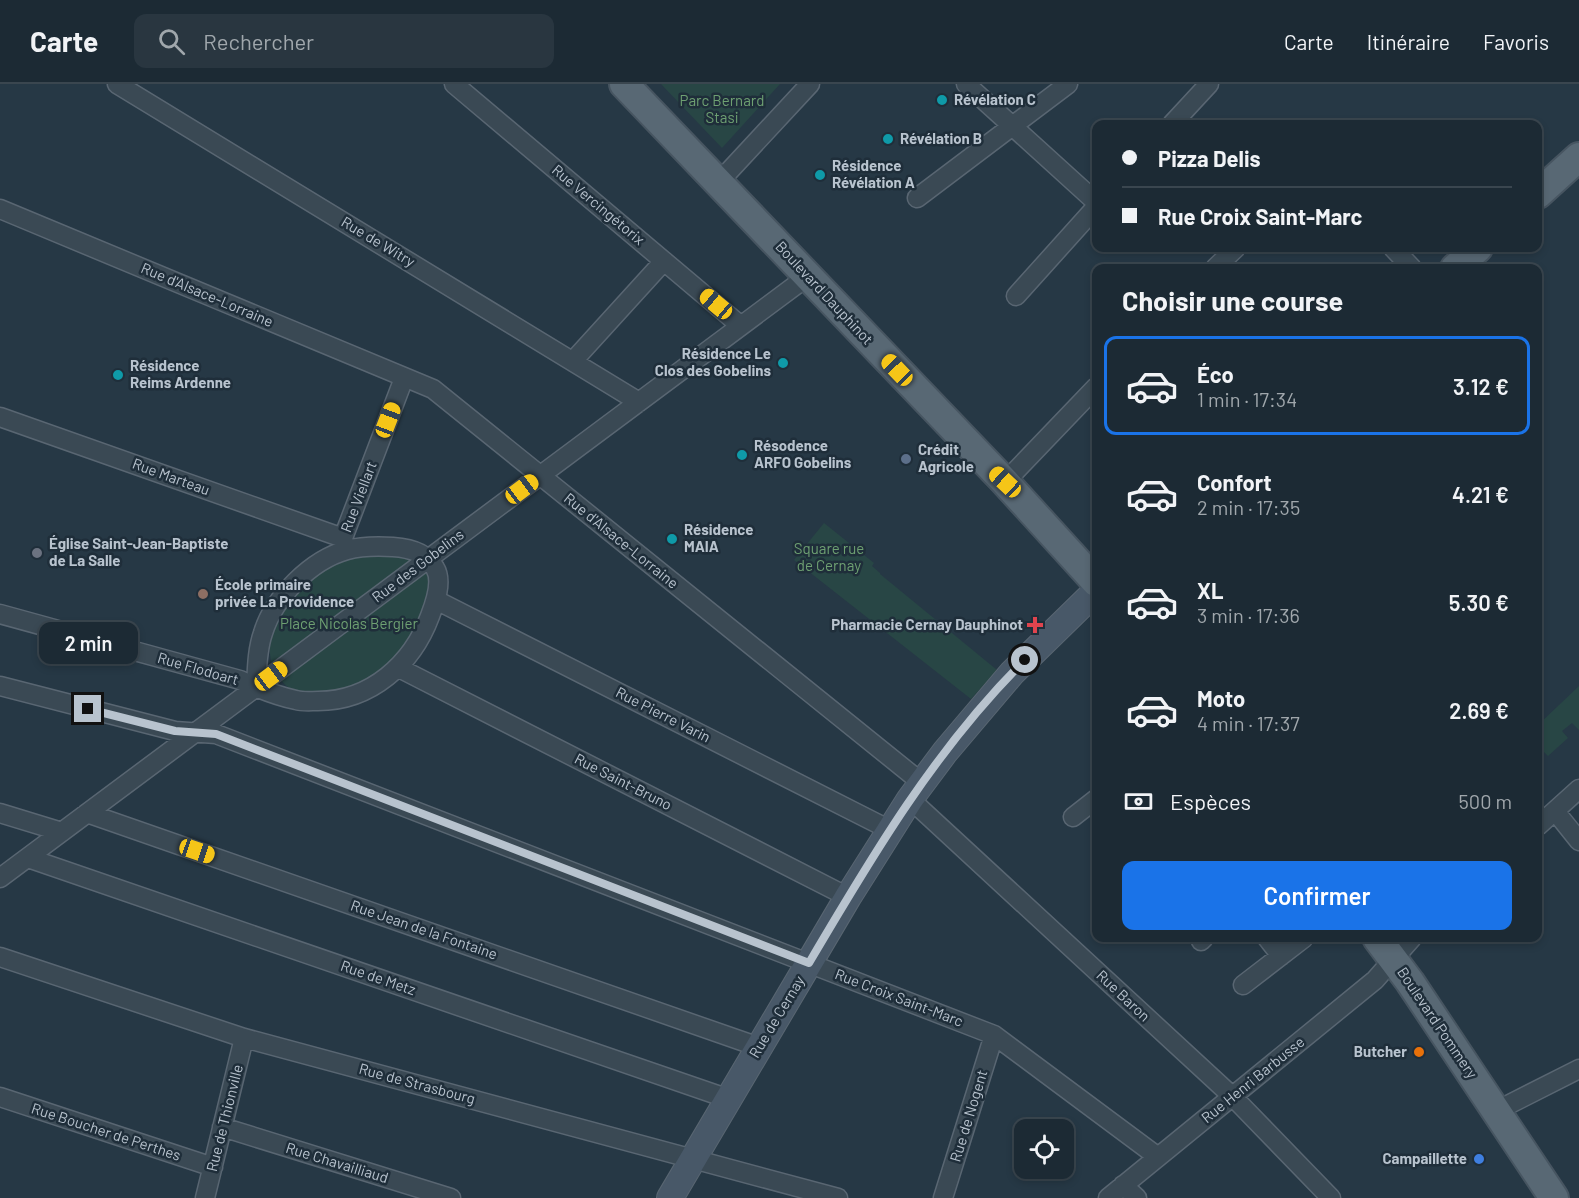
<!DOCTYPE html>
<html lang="fr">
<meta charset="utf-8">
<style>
body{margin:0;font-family:Barlow,sans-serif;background:#293640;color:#f1f3f6;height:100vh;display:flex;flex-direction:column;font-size:22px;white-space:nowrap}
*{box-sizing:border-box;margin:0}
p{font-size:20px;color:#a0a7ac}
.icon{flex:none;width:33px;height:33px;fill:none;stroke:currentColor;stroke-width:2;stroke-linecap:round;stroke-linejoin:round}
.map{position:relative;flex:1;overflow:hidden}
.side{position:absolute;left:1092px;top:180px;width:450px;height:678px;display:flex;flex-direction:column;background:#1c2a34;border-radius:12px;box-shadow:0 3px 9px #0003,0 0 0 2px #3a464f}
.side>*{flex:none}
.banner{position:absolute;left:1092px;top:36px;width:450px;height:132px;border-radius:12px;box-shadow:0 3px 9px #0003,0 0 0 2px #3a464f;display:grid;align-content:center;height:132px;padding:0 30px;background:#1c2a34}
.fabs{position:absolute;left:1014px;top:1035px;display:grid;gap:12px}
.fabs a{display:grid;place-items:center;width:60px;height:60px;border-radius:12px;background:#1c2a34;box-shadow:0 3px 9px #0003,0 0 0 2px #3a464f;font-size:30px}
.end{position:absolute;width:27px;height:27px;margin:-14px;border:8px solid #b8c3ce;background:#111;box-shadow:0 0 0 3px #111}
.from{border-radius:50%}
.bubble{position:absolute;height:42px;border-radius:12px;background:#1c2a34;box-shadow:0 3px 9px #0003,0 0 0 2px #3a464f;font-size:20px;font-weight:600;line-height:42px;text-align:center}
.car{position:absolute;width:18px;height:36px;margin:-18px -9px;border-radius:8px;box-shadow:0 0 4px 2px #0007;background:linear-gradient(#f5c518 24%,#345 0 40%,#f5c518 0 76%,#345 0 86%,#f5c518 0)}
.banner b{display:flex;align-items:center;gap:21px;height:57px;font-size:22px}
.banner b+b{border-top:2px solid #3a464f}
.banner i{width:15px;height:15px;background:#f1f3f6}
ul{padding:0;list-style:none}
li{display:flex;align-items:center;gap:18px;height:99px;margin:0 12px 9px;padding:0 18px;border:3px solid transparent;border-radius:12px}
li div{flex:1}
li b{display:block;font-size:22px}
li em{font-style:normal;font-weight:600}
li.active{border-color:#1a73e8}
li>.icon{width:54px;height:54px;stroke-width:1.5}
h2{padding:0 30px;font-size:27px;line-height:72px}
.pay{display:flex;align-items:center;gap:15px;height:66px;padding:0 30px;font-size:22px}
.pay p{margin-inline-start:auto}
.cta{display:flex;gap:12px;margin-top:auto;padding:12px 30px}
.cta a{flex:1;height:69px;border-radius:12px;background:#1a73e8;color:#fff;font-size:24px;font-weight:600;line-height:69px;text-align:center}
header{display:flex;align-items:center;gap:36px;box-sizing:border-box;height:84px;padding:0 30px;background:#1c2a34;border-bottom:2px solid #3a464f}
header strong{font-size:28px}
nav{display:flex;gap:33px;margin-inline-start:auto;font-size:21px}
.search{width:420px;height:54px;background:#293640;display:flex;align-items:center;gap:15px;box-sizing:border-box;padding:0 21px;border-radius:12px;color:#a0a7ac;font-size:22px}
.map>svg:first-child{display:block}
</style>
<header>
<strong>Carte</strong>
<div class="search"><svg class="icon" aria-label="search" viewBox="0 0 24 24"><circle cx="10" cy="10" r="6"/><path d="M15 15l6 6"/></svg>Rechercher</div>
<nav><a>Carte</a><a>Itinéraire</a><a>Favoris</a></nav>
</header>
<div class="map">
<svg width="1579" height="1114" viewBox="0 0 1579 1114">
<rect width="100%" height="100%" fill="#263845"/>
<!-- green -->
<path fill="#284645" d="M661,0H780L722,64Z
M824,439L874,479L872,482L880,489V490L997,586L971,615L794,476Z
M375,467L410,471L435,494C431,508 425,541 418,551C411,561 379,592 369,599C358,607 309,616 298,610C237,574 288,505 331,479C342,472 361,471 375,467Z
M1579,602V646L1572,639L1562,647L1568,654L1548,672L1542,666L1538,670V641Z"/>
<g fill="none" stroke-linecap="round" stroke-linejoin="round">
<defs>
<path id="street" d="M117,0L639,318
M454,0L741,242
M966,0L1096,118
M1172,40L1209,0
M719,98L810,0
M917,114L1068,0
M0,125L433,305L922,699
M1393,164L1412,184
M1215,184L1236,164
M1016,212L1096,123
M573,277L664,177
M0,333L343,454
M1005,398L1096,303
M345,464L343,454L404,294
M436,516L890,746
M0,530L240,596C257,604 277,612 296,616C303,618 311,617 318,617C371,617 412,580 430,532C435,519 443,497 435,484C427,469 409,464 393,463C377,462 362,462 347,466C311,476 274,513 263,549C257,566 257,585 256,603
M399,584L848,813
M0,602L175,647L216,650L994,951L1158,1073
M910,715L1233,1013L1331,1114
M1555,727L1579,757
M0,729L62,748
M87,729L759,963
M1073,733L1096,715
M1538,742L1579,705
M28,774L729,1015
M0,794L808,192
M1267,854L1281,872
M1201,857L1204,854
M0,873L244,954L838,1114
M1243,901L1304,854
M0,1013L213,1083
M1496,1027L1579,985
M222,1043L451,1114
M1123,1101L1137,1114
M205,1114L244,954
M943,1114L994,951
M1108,1114L1375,896L1412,854"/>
<path id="secondary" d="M670,1114L848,813L910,715L945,668L1012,589L1096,507"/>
<path id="primary" d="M624,0L1005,398L1096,498
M1538,110L1579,73
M1455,184L1478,164
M1377,854L1410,898L1554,1114"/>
</defs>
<!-- street casing -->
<use href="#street" stroke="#596672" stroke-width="21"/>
<!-- secondary casing -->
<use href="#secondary" stroke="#596672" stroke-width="28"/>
<!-- primary casing -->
<use href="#primary" stroke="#475561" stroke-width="32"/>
<!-- street -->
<use href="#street" stroke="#3a4954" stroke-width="18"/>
<!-- secondary -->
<use href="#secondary" stroke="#485868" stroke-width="26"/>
<!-- primary -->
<use href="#primary" stroke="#586874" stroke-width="28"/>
</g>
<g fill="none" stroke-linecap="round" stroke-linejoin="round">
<!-- route -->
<path stroke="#b8c3ce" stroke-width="8" d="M88,625L175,647L216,650L809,879C872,772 936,664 1025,576"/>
</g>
<!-- markers -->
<g fill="#0f9aa8" stroke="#1f2e3a" stroke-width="2">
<circle cx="942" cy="16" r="6"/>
<circle cx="888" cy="55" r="6"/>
<circle cx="820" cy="91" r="6"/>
<circle cx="783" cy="279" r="6"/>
<circle cx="118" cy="291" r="6"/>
<circle cx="742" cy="371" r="6"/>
<circle cx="672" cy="455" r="6"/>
</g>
<circle fill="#5c6f8a" stroke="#1f2e3a" stroke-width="2" cx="906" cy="375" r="6"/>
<circle fill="#6b7280" stroke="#1f2e3a" stroke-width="2" cx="37" cy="469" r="6"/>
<circle fill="#8d6e63" stroke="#1f2e3a" stroke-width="2" cx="203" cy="510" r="6"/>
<path fill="#e0444e" stroke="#1f2e3a" stroke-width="2" d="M1032 532h6v6h6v6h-6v6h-6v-6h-6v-6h6z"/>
<circle fill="#e8710a" stroke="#1f2e3a" stroke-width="2" cx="1419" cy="968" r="6"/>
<circle fill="#3f7fe0" stroke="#1f2e3a" stroke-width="2" cx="1479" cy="1075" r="6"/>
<g text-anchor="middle" stroke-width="5" stroke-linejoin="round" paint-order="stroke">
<!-- poi labels -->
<g font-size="15" font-weight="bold" fill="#b8c3ce" stroke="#1f2e3a" text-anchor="start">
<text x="954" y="21">Révélation C</text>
<text x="900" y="60">Révélation B</text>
<text x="832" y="87">Résidence<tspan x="832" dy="17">Révélation A</tspan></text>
<text x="771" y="275" text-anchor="end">Résidence Le<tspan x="771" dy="17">Clos des Gobelins</tspan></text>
<text x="130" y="287">Résidence<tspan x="130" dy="17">Reims Ardenne</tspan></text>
<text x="754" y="367">Résodence<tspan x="754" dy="17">ARFO Gobelins</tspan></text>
<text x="918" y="371">Crédit<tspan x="918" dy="17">Agricole</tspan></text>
<text x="684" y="451">Résidence<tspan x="684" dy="17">MAIA</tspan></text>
<text x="49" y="465">Église Saint-Jean-Baptiste<tspan x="49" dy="17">de La Salle</tspan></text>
<text x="215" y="506">École primaire<tspan x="215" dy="17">privée La Providence</tspan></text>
<text x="1023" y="546" text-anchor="end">Pharmacie Cernay Dauphinot</text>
<text x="1407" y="973" text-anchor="end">Butcher</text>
<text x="1467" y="1080" text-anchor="end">Campaillette</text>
</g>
<!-- park labels -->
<g font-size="15" fill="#6ea072" stroke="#1f2e3a">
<text x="722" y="22">Parc Bernard<tspan x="722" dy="17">Stasi</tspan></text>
<text x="829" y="470">Square rue<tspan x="829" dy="17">de Cernay</tspan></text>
<text x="349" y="545">Place Nicolas Bergier</text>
</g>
<!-- street labels -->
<g font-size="15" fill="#b8c3ce" stroke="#1f2e3a">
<text transform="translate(598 121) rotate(40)" y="5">Rue Vercingétorix</text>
<text transform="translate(378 158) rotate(31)" y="5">Rue de Witry</text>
<text transform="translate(824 209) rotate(47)" y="5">Boulevard Dauphinot</text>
<text transform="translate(207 211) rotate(23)" y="5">Rue d'Alsace-Lorraine</text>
<text transform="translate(171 393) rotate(20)" y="5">Rue Marteau</text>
<text transform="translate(359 413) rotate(-69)" y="5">Rue Viellart</text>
<text transform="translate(621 457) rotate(39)" y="5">Rue d'Alsace-Lorraine</text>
<text transform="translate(418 482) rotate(-37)" y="5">Rue des Gobelins</text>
<text transform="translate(198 585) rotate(16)" y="5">Rue Flodoart</text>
<text transform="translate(663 631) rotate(27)" y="5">Rue Pierre Varin</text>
<text transform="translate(623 698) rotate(27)" y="5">Rue Saint-Bruno</text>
<text transform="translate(424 846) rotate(19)" y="5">Rue Jean de la Fontaine</text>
<text transform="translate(378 894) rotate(19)" y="5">Rue de Metz</text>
<text transform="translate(1123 912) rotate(43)" y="5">Rue Baron</text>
<text transform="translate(899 914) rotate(21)" y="5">Rue Croix Saint-Marc</text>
<text transform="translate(777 933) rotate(-59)" y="5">Rue de Cernay</text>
<text transform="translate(1437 939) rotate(56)" y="5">Boulevard Pommery</text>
<text transform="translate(1253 996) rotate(-39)" y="5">Rue Henri Barbusse</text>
<text transform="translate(417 1000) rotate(15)" y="5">Rue de Strasbourg</text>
<text transform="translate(969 1032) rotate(-73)" y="5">Rue de Nogent</text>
<text transform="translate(225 1034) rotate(-76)" y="5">Rue de Thionville</text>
<text transform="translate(106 1048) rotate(18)" y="5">Rue Boucher de Perthes</text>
<text transform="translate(337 1079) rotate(17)" y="5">Rue Chavailliaud</text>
</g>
</g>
</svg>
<div class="fabs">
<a><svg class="icon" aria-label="locate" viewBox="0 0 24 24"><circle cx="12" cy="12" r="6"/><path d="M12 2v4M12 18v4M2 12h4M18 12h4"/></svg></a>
</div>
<i class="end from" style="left:1025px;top:576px"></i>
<i class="end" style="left:88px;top:625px"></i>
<div class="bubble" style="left:39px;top:538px;width:99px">2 min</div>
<i class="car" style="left:716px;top:220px;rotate:310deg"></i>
<i class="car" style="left:897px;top:286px;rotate:316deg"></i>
<i class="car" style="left:388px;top:336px;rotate:21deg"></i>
<i class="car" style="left:1005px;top:398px;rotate:313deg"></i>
<i class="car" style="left:522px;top:405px;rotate:53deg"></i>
<i class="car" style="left:271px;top:592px;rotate:53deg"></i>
<i class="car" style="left:197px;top:767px;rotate:109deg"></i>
<div class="banner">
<b><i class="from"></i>Pizza Delis</b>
<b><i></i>Rue Croix Saint-Marc</b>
</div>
<section class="side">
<h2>Choisir une course</h2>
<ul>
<li class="active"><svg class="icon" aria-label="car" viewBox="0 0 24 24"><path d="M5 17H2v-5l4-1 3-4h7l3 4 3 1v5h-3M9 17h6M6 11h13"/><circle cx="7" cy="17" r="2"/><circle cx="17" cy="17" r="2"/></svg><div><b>Éco</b><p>1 min · 17:34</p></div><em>3.12 €</em></li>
<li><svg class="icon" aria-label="car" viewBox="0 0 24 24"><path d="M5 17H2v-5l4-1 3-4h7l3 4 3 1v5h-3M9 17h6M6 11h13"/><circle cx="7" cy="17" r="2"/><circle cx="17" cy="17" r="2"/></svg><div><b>Confort</b><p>2 min · 17:35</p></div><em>4.21 €</em></li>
<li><svg class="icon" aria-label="car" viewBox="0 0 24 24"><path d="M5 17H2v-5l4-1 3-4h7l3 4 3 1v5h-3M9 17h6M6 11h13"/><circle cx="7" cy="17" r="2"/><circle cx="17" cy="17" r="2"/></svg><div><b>XL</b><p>3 min · 17:36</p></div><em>5.30 €</em></li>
<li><svg class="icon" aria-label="car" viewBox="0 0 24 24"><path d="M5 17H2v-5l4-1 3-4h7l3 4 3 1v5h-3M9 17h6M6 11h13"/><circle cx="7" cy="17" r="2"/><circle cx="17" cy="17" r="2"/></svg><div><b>Moto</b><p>4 min · 17:37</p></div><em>2.69 €</em></li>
</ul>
<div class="pay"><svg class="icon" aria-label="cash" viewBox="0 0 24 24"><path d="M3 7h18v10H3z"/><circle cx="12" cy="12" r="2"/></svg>Espèces<p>500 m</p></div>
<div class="cta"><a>Confirmer</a></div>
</section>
</div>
